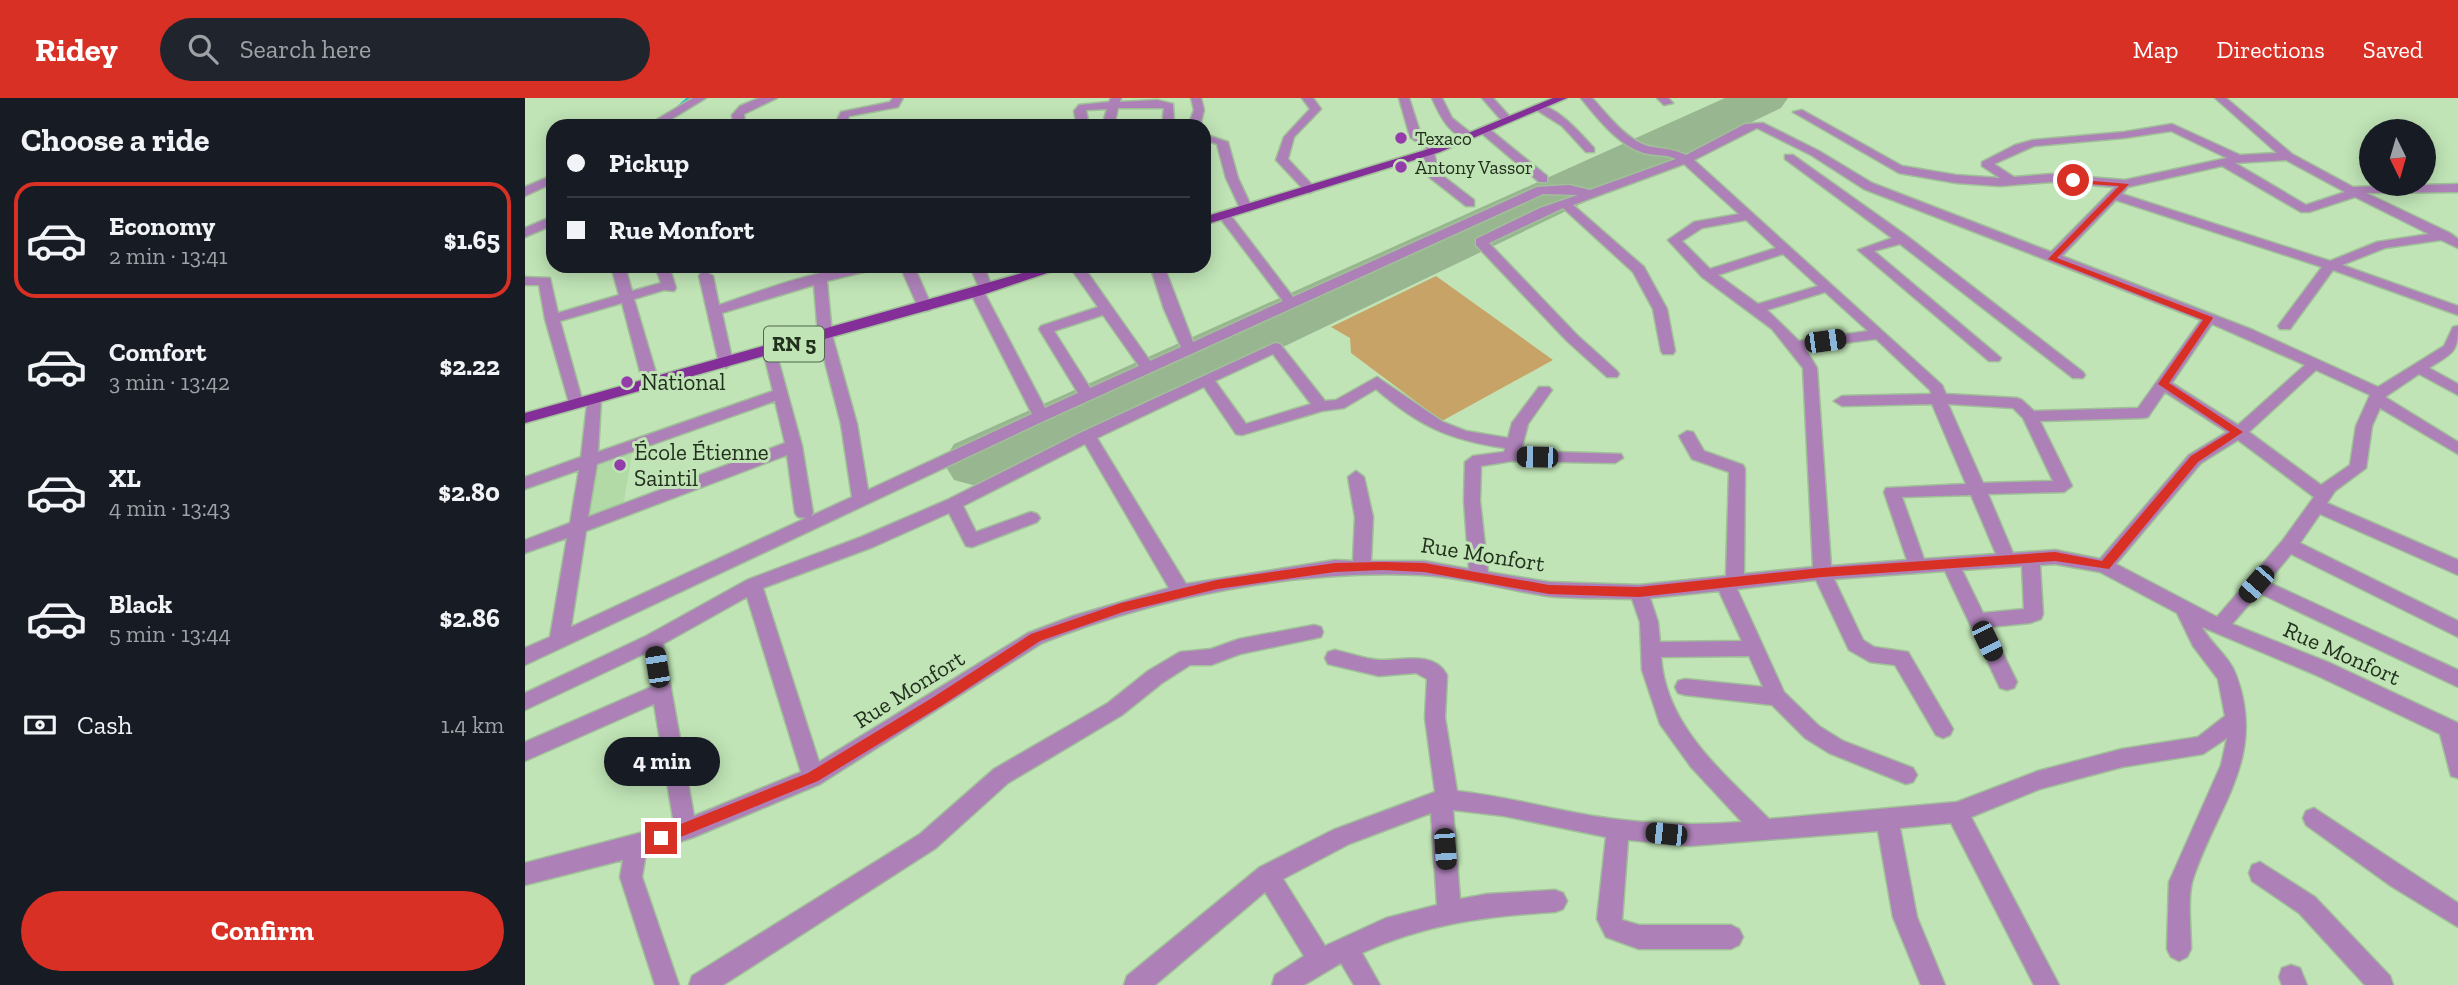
<!DOCTYPE html>
<meta charset="utf-8">
<style>
body{margin:0;font-family:"Zilla Slab",serif;background:#20242c;color:#f1f3f6;height:100vh;display:flex;flex-direction:column;font-size:26px;white-space:nowrap}
*{box-sizing:border-box;margin:0}
p{font-size:23px;color:#9ea1a6}
.icon{flex:none;width:38px;height:38px;fill:none;stroke:currentColor;stroke-width:2;stroke-linecap:round;stroke-linejoin:round}
.map{position:relative;flex:1;overflow:hidden}
.side{display:flex;flex-direction:column;background:#171b24;width:525px}
.side>*{flex:none}
.guide{position:absolute;left:21px;top:21px;width:665px;height:154px;border-radius:21px;box-shadow:0 4px 18px #0003;display:grid;align-content:center;height:154px;padding:0 21px;background:#171b24}
.needle{width:46px;rotate:175deg}
.controls{position:absolute;left:1834px;top:21px;display:grid;gap:14px}
.controls a{display:grid;place-items:center;width:77px;height:77px;border-radius:50%;background:#171b24;box-shadow:0 4px 18px #0003;font-size:35px}
.end{position:absolute;width:32px;height:32px;margin:-16px;border:9px solid #d93025;background:#fff;box-shadow:0 0 0 4px #fff}
.from{border-radius:50%}
.bubble{position:absolute;height:49px;border-radius:24px;background:#171b24;box-shadow:0 4px 18px #0003;font-size:23px;font-weight:700;line-height:49px;text-align:center}
.car{position:absolute;width:21px;height:42px;margin:-21px -10px;border-radius:9px;box-shadow:0 0 5px 2px #0007;background:linear-gradient(#222 24%,#8ab4d8 0 40%,#222 0 76%,#8ab4d8 0 86%,#222 0)}
.guide b{display:flex;align-items:center;gap:24px;height:66px;font-size:26px}
.guide b+b{border-top:2px solid #363941}
.guide i{width:18px;height:18px;background:#f1f3f6}
ul{padding:0;list-style:none}
li{display:flex;align-items:center;gap:21px;height:116px;margin:0 14px 10px;padding:0 7px;border:4px solid transparent;border-radius:21px}
li div{flex:1}
li b{display:block;font-size:26px}
li em{font-style:normal;font-weight:700}
li.current{border-color:#d93025}
li>.icon{width:63px;height:63px;stroke-width:1.5}
h2{padding:0 21px;font-size:32px;line-height:84px}
.pay{display:flex;align-items:center;gap:18px;height:77px;padding:0 21px;font-size:26px}
.pay p{margin-inline-start:auto}
.primary-button{display:flex;gap:14px;margin-top:auto;padding:14px 21px}
.primary-button a{flex:1;height:80px;border-radius:42px;background:#d93025;color:#fff;font-size:28px;font-weight:700;line-height:80px;text-align:center}
header{display:flex;align-items:center;gap:42px;box-sizing:border-box;height:98px;padding:0 35px;background:#d93025;color:#fff}
header strong{font-size:33px}
nav{display:flex;gap:38px;margin-inline-start:auto;font-size:24px}
.search{width:490px;height:63px;background:#20242c;display:flex;align-items:center;gap:18px;box-sizing:border-box;padding:0 24px;border-radius:38px;color:#9ea1a6;font-size:26px}
main{display:flex;flex:1;min-height:0}
.map>svg:first-child{display:block}
</style>
<header>
<strong>Ridey</strong>
<div class="search"><svg class="icon" aria-label="search" viewBox="0 0 24 24"><circle cx="10" cy="10" r="6"/><path d="M15 15l6 6"/></svg>Search here</div>
<nav><a>Map</a><a>Directions</a><a>Saved</a></nav>
</header>
<main>
<section class="side">
<h2>Choose a ride</h2>
<ul>
<li class="current"><svg class="icon" aria-label="car" viewBox="0 0 24 24"><path d="M5 17H2v-5l4-1 3-4h7l3 4 3 1v5h-3M9 17h6M6 11h13"/><circle cx="7" cy="17" r="2"/><circle cx="17" cy="17" r="2"/></svg><div><b>Economy</b><p>2 min · 13:41</p></div><em>$1.65</em></li>
<li><svg class="icon" aria-label="car" viewBox="0 0 24 24"><path d="M5 17H2v-5l4-1 3-4h7l3 4 3 1v5h-3M9 17h6M6 11h13"/><circle cx="7" cy="17" r="2"/><circle cx="17" cy="17" r="2"/></svg><div><b>Comfort</b><p>3 min · 13:42</p></div><em>$2.22</em></li>
<li><svg class="icon" aria-label="car" viewBox="0 0 24 24"><path d="M5 17H2v-5l4-1 3-4h7l3 4 3 1v5h-3M9 17h6M6 11h13"/><circle cx="7" cy="17" r="2"/><circle cx="17" cy="17" r="2"/></svg><div><b>XL</b><p>4 min · 13:43</p></div><em>$2.80</em></li>
<li><svg class="icon" aria-label="car" viewBox="0 0 24 24"><path d="M5 17H2v-5l4-1 3-4h7l3 4 3 1v5h-3M9 17h6M6 11h13"/><circle cx="7" cy="17" r="2"/><circle cx="17" cy="17" r="2"/></svg><div><b>Black</b><p>5 min · 13:44</p></div><em>$2.86</em></li>
</ul>
<div class="pay"><svg class="icon" aria-label="cash" viewBox="0 0 24 24"><path d="M3 7h18v10H3z"/><circle cx="12" cy="12" r="2"/></svg>Cash<p>1.4 km</p></div>
<div class="primary-button"><a>Confirm</a></div>
</section>
<div class="map">
<svg width="1933" height="887" viewBox="0 0 1933 887">
<rect width="100%" height="100%" fill="#c0e4b6"/>
<!-- built -->
<path fill="#b1daa6" d="M1205,0H1262L1121,65L802,220L457,383L439,349Z
M108,350L98,408L60,423L68,363Z"/>
<!-- green -->
<path fill="#c8a367" d="M911,178L1028,262L917,323L826,255L825,240L806,229Z"/>
<g fill="none" stroke-linecap="round" stroke-linejoin="round">
<!-- stream -->
<path stroke="#27bfc5" stroke-width="2.5" d="M152,10L163,0"/>
<!-- runway -->
<path fill="#98b790" fill-rule="evenodd" d="M1200,0H1263L1256,10L481,382L455,389L429,382L418,364L429,346Z"/>
<defs>
<path id="minor" d="M168,0H181L135,28H121Z
M234,0H252L219,16L220,28H208L207,17L215,8Z
M368,0H378L373,9L324,18L321,28H309L316,14L365,4Z
M586,0H596L595,4L632,2L648,6L649,28H637L639,10H593L589,28H577L582,11L561,12L564,28H552L549,13L554,7L584,4Z
M666,0H676L679,12L675,28H663L669,12Z
M777,0H788L796,11L769,39L763,61L791,91L785,95L781,94L751,62L759,39L785,11Z
M874,0H884L896,37L917,52L909,55L914,75L949,102V108H941L904,79L897,54L902,51L885,39Z
M907,0H917L927,20L947,36V40C926,42 914,16 907,0Z
M957,0H968L986,20V24H978Z
M1056,0H1067C1083,17 1104,46 1128,49C1143,52 1145,50 1161,57L1220,26L1238,25L1294,53L1347,85L1526,154L1590,89L1526,84L1475,88L1431,85L1374,75L1268,14L1277,12L1377,68L1431,77L1475,80L1457,68V64L1490,47L1508,42L1599,34L1647,26L1715,57L1752,55L1690,0H1701L1767,56L1828,89L1933,86V94L1841,95L1925,135L1933,141V150L1916,142L1860,150L1817,167L1933,208V217L1808,172L1765,231H1755L1753,228L1797,169L1591,102L1537,158L1728,232L1853,289L1919,248L1928,229L1933,228C1933,256 1927,255 1904,270L1933,286V297L1894,276L1860,299L1933,344V356L1855,310L1847,328L1841,370L1810,393L1802,405L1933,462V477L1795,416L1775,445L1933,523V539L1766,456L1743,484L1933,572V589L1734,495L1707,526L1805,565L1933,625V680L1926,678L1915,636L1791,577L1677,529C1686,546 1705,559 1711,577C1742,659 1692,708 1668,781C1662,798 1666,832 1666,851L1662,859L1654,863L1646,859L1642,851L1644,784L1696,667L1702,640L1678,656L1597,669L1515,691L1446,719L1534,887H1509L1426,725L1375,730L1392,819L1420,887H1396L1368,819L1353,733L1165,748L1103,742L1097,822L1114,827H1206L1214,831L1218,839L1214,847L1206,851H1114L1081,839L1072,821L1081,739L979,718L928,712L935,801L962,796L1030,792L1038,795L1042,803L1038,811L1030,814C962,818 900,826 837,855L855,887H829L816,865L779,887H747L750,877L779,858L740,794L630,887H599L602,878L735,769L808,732L910,694L900,620L902,581L891,575L854,578L803,566L800,560L803,554L810,552C824,555 840,561 854,562C876,563 909,552 922,577L920,620L932,693C978,698 1022,710 1068,718C1118,726 1167,728 1217,724L1166,669L1135,626L1117,572L1115,524L1107,501C1079,500 1050,501 1022,498C980,492 938,479 896,477C772,471 632,499 517,545L295,686L169,739L121,755L117,779L154,887H130L95,779L98,762L0,787V765L149,726L129,606L0,663V644L126,589L121,555L0,612V595L121,538L222,482L336,439L422,402L557,334L750,245L755,246L800,303L811,302L852,279L918,324L941,333L983,340L987,325L1014,289H1024L1027,292L1003,326L996,353L1096,356L1098,360L1090,365L987,363L956,368L955,403L963,474L1024,484L1114,487L1201,478L1204,374L1167,361L1154,338L1162,333L1168,334L1179,353L1218,367L1220,371L1219,476L1288,469L1278,270L1247,231L1177,179L1143,142L1169,124L1214,116L1159,66L1048,107L1119,169L1142,211L1150,253L1148,256H1138L1136,253L1128,211L1108,174L1038,110L964,145L1052,237L1092,273L1094,276L1092,279H1082L1042,243L951,147V141L1015,110L1053,97L1018,96L521,322L0,567V550L25,539L42,440L0,455V442L45,425L54,372L0,391V379L56,359L63,298H73L76,301L73,354L248,293L238,253L240,250H250L277,348L288,415L286,418L327,399L316,326L293,237L289,187L197,215L208,265L201,270L194,265L174,178L176,175L181,174L188,178L194,207C244,190 300,168 353,168L351,171L302,183L307,237L332,326L343,392L507,316L445,194L454,190L445,168H459L468,192L460,196L520,310L553,295L514,231L516,228L573,209L544,168H558L625,263L656,249L639,211L625,168H639L668,244L758,203L695,120V114H703L768,199L1012,89L1044,87L1065,92L1151,61C1141,56 1134,58 1124,56C1097,52 1072,20 1056,0ZM1232,30L1286,57L1339,91L1676,222L1613,310L1509,313L1497,302L1492,300L1421,296L1417,287L1169,62ZM1646,33L1702,60L1600,82L1526,76L1489,79L1469,66L1509,48L1599,40ZM1761,62L1820,94L1781,107L1710,65ZM1697,68L1776,114H1784L1830,99L1904,136L1852,144L1805,163L1597,96L1603,89ZM1221,122L1251,150L1185,171L1157,143L1177,130ZM1258,156L1293,188L1233,206L1193,177ZM1300,194L1343,233L1274,243L1242,212ZM578,217L614,268L565,290L529,233ZM1687,226L1780,267L1713,327L1647,285ZM1351,241L1405,292L1406,296L1317,298L1309,303L1317,308L1407,306L1441,386L1361,390L1359,394L1382,462L1306,468L1292,270L1280,250ZM748,256L786,306L721,326L690,283ZM1791,272L1845,297L1831,328L1825,367L1796,387L1724,334ZM679,289L711,336L717,337L797,313L819,310L851,291C894,328 924,342 980,350L979,354L948,358L940,364L939,403L944,471L899,463H846L848,419L839,379L831,373L823,379L830,419L828,463L810,462L661,486L572,340ZM1640,294L1702,334L1664,357L1575,461L1530,452L1488,455L1463,396L1539,394L1547,388L1515,323L1618,320L1623,319ZM250,303L260,345L63,419L72,366ZM1423,306L1488,310L1498,320L1528,383L1458,385ZM1713,342L1789,399L1758,442L1692,519L1591,466L1676,365ZM560,346L644,490L548,518L503,535L294,664L238,490L348,449L424,415L441,448L447,449L512,424L515,420L512,416L506,414L451,434L438,408ZM262,357L270,415L273,419L281,420L46,529L61,433ZM1446,397L1471,456L1399,461L1377,399ZM1530,466L1575,474L1652,515L1668,548L1693,581L1700,618L1673,639L1597,651L1513,673L1432,704L1244,721C1199,675 1141,629 1136,559L1224,558L1238,589L1160,581L1153,583L1150,589L1153,595L1160,597L1247,607L1280,640L1304,655L1381,686L1388,684L1392,677L1388,670L1318,643L1294,628L1259,594L1212,491L1291,482L1324,552L1345,564L1370,567L1411,637L1418,640L1425,637L1428,631L1383,554L1349,549L1338,542L1309,481L1420,473L1475,590L1482,592L1489,590L1492,584L1465,529L1505,525L1516,521L1518,516L1515,467ZM1497,468L1499,511L1458,515L1437,472ZM1194,493L1217,543L1135,544L1133,524L1125,500ZM222,499L276,674L169,718L138,546ZM906,715L912,807L861,820L800,848L758,781L824,746Z
M1132,0H1143L1148,5L1139,7Z
M1010,7C1030,5 1056,36 1069,50V54H1061L1037,28L1010,11Z
M955,30H963L1022,78V84H1014L955,34Z
M679,36L703,44L713,80L727,110L725,113H717L715,110L701,80L692,46L679,42Z
M1260,57H1268L1382,138L1558,274L1560,277L1558,280H1548L1375,146L1349,153L1476,260L1474,263H1464L1333,152L1367,140L1260,61Z
M28,77V85L0,98V89Z
M28,118V127L0,139V130Z
M86,168H100L107,193L136,185L130,168H144L151,190L149,193L139,192L109,201L134,285L126,290L118,285L97,205L35,223L58,305L50,310L45,308L20,221L14,187H0V179L25,180L33,215L94,197Z
M375,168H389L407,209L405,212L400,213L393,209Z
M789,527L796,529L798,534L796,539L715,556L686,567H665L637,585L597,617L483,685L411,750L198,887H164L167,878L395,736L469,671L583,605L623,573L655,554L686,551L714,541Z
M1789,710L1933,805V829L1866,788L1781,727L1778,720L1781,713Z
M1735,764L1790,799L1865,878L1868,887H1840L1774,815L1727,783L1724,775L1727,767Z
M1766,867L1775,870L1782,887H1757L1754,879L1757,870Z"/>
<path id="major" d="M1028,0H1042L915,54L679,127V119L907,50Z
M522,168H543L457,197L0,325V315Z"/>
</defs>
<!-- minor casing -->
<use href="#minor" stroke="#a0c098" stroke-width="3"/>
<!-- major casing -->
<use href="#major" stroke="#a0c098" stroke-width="3"/>
<!-- minor -->
<use href="#minor" fill="#ad81b8" fill-rule="evenodd"/>
<!-- major -->
<use href="#major" fill="#842e99" fill-rule="evenodd"/>
</g>
<!-- route -->
<path fill="#d93025" d="M1545,81L1604,86L1532,160L1687,219L1688,220L1644,285L1718,334L1673,364L1584,471L1530,463L1297,479L1114,499L1024,496L899,474L857,472L810,474L692,491L598,514L515,543L416,608L293,683L136,747L131,745L129,740L131,736L283,675L407,600L506,536L596,505L692,482L810,465L857,464L899,465L1024,487L1114,489L1297,470L1530,454L1577,463L1666,358L1705,334L1633,286L1678,222L1523,161L1594,88L1548,85Z"/>
<!-- markers -->
<g fill="#943daa" stroke="#c0e4b6" stroke-width="2.5">
<circle cx="876" cy="40" r="7"/>
<circle cx="876" cy="69" r="7"/>
<circle cx="102" cy="284" r="7"/>
<circle cx="95" cy="367" r="7"/>
</g>
<g text-anchor="middle" stroke-width="6" stroke-linejoin="round" paint-order="stroke">
<!-- far-poi labels -->
<g font-size="19" fill="#22301e" stroke="#c0e4b6" text-anchor="start">
<text x="890" y="47">Texaco</text>
<text x="890" y="76">Antony Vassor</text>
</g>
<!-- shield labels -->
<rect fill="#c0e4b6" stroke="#51664c" stroke-width="2" x="239" y="228.5" width="60" height="35" rx="5"/>
<g font-size="21" font-weight="bold" fill="#22301e">
<text x="269" y="253">RN 5</text>
</g>
<!-- poi labels -->
<g font-size="23" fill="#22301e" stroke="#c0e4b6" text-anchor="start">
<text x="116" y="292">National</text>
<text x="109" y="362">École Étienne<tspan x="109" dy="26">Saintil</tspan></text>
</g>
<!-- street labels -->
<g font-size="23" fill="#22301e" stroke="#c0e4b6">
<text transform="translate(958 456) rotate(9)" y="8">Rue Monfort</text>
<text transform="translate(1817 555) rotate(24)" y="8">Rue Monfort</text>
<text transform="translate(384 591) rotate(-32)" y="8">Rue Monfort</text>
</g>
</g>
</svg>
<div class="controls">
<a><svg class="needle" viewBox="-14 -14 28 28"><path d="M0-13l5 13h-10z" fill="#e53935"/><path d="M0 13l5-13h-10z" fill="#9ea1a6"/></svg></a>
</div>
<i class="end from" style="left:1548px;top:82px"></i>
<i class="end" style="left:136px;top:740px"></i>
<div class="bubble" style="left:79px;top:639px;width:116px">4 min</div>
<i class="car" style="left:1300px;top:243px;rotate:82deg"></i>
<i class="car" style="left:1012px;top:359px;rotate:271deg"></i>
<i class="car" style="left:1731px;top:486px;rotate:221deg"></i>
<i class="car" style="left:1462px;top:543px;rotate:154deg"></i>
<i class="car" style="left:132px;top:569px;rotate:351deg"></i>
<i class="car" style="left:1141px;top:736px;rotate:276deg"></i>
<i class="car" style="left:920px;top:751px;rotate:176deg"></i>
<div class="guide">
<b><i class="from"></i>Pickup</b>
<b><i></i>Rue Monfort</b>
</div>
</div>
</main>
